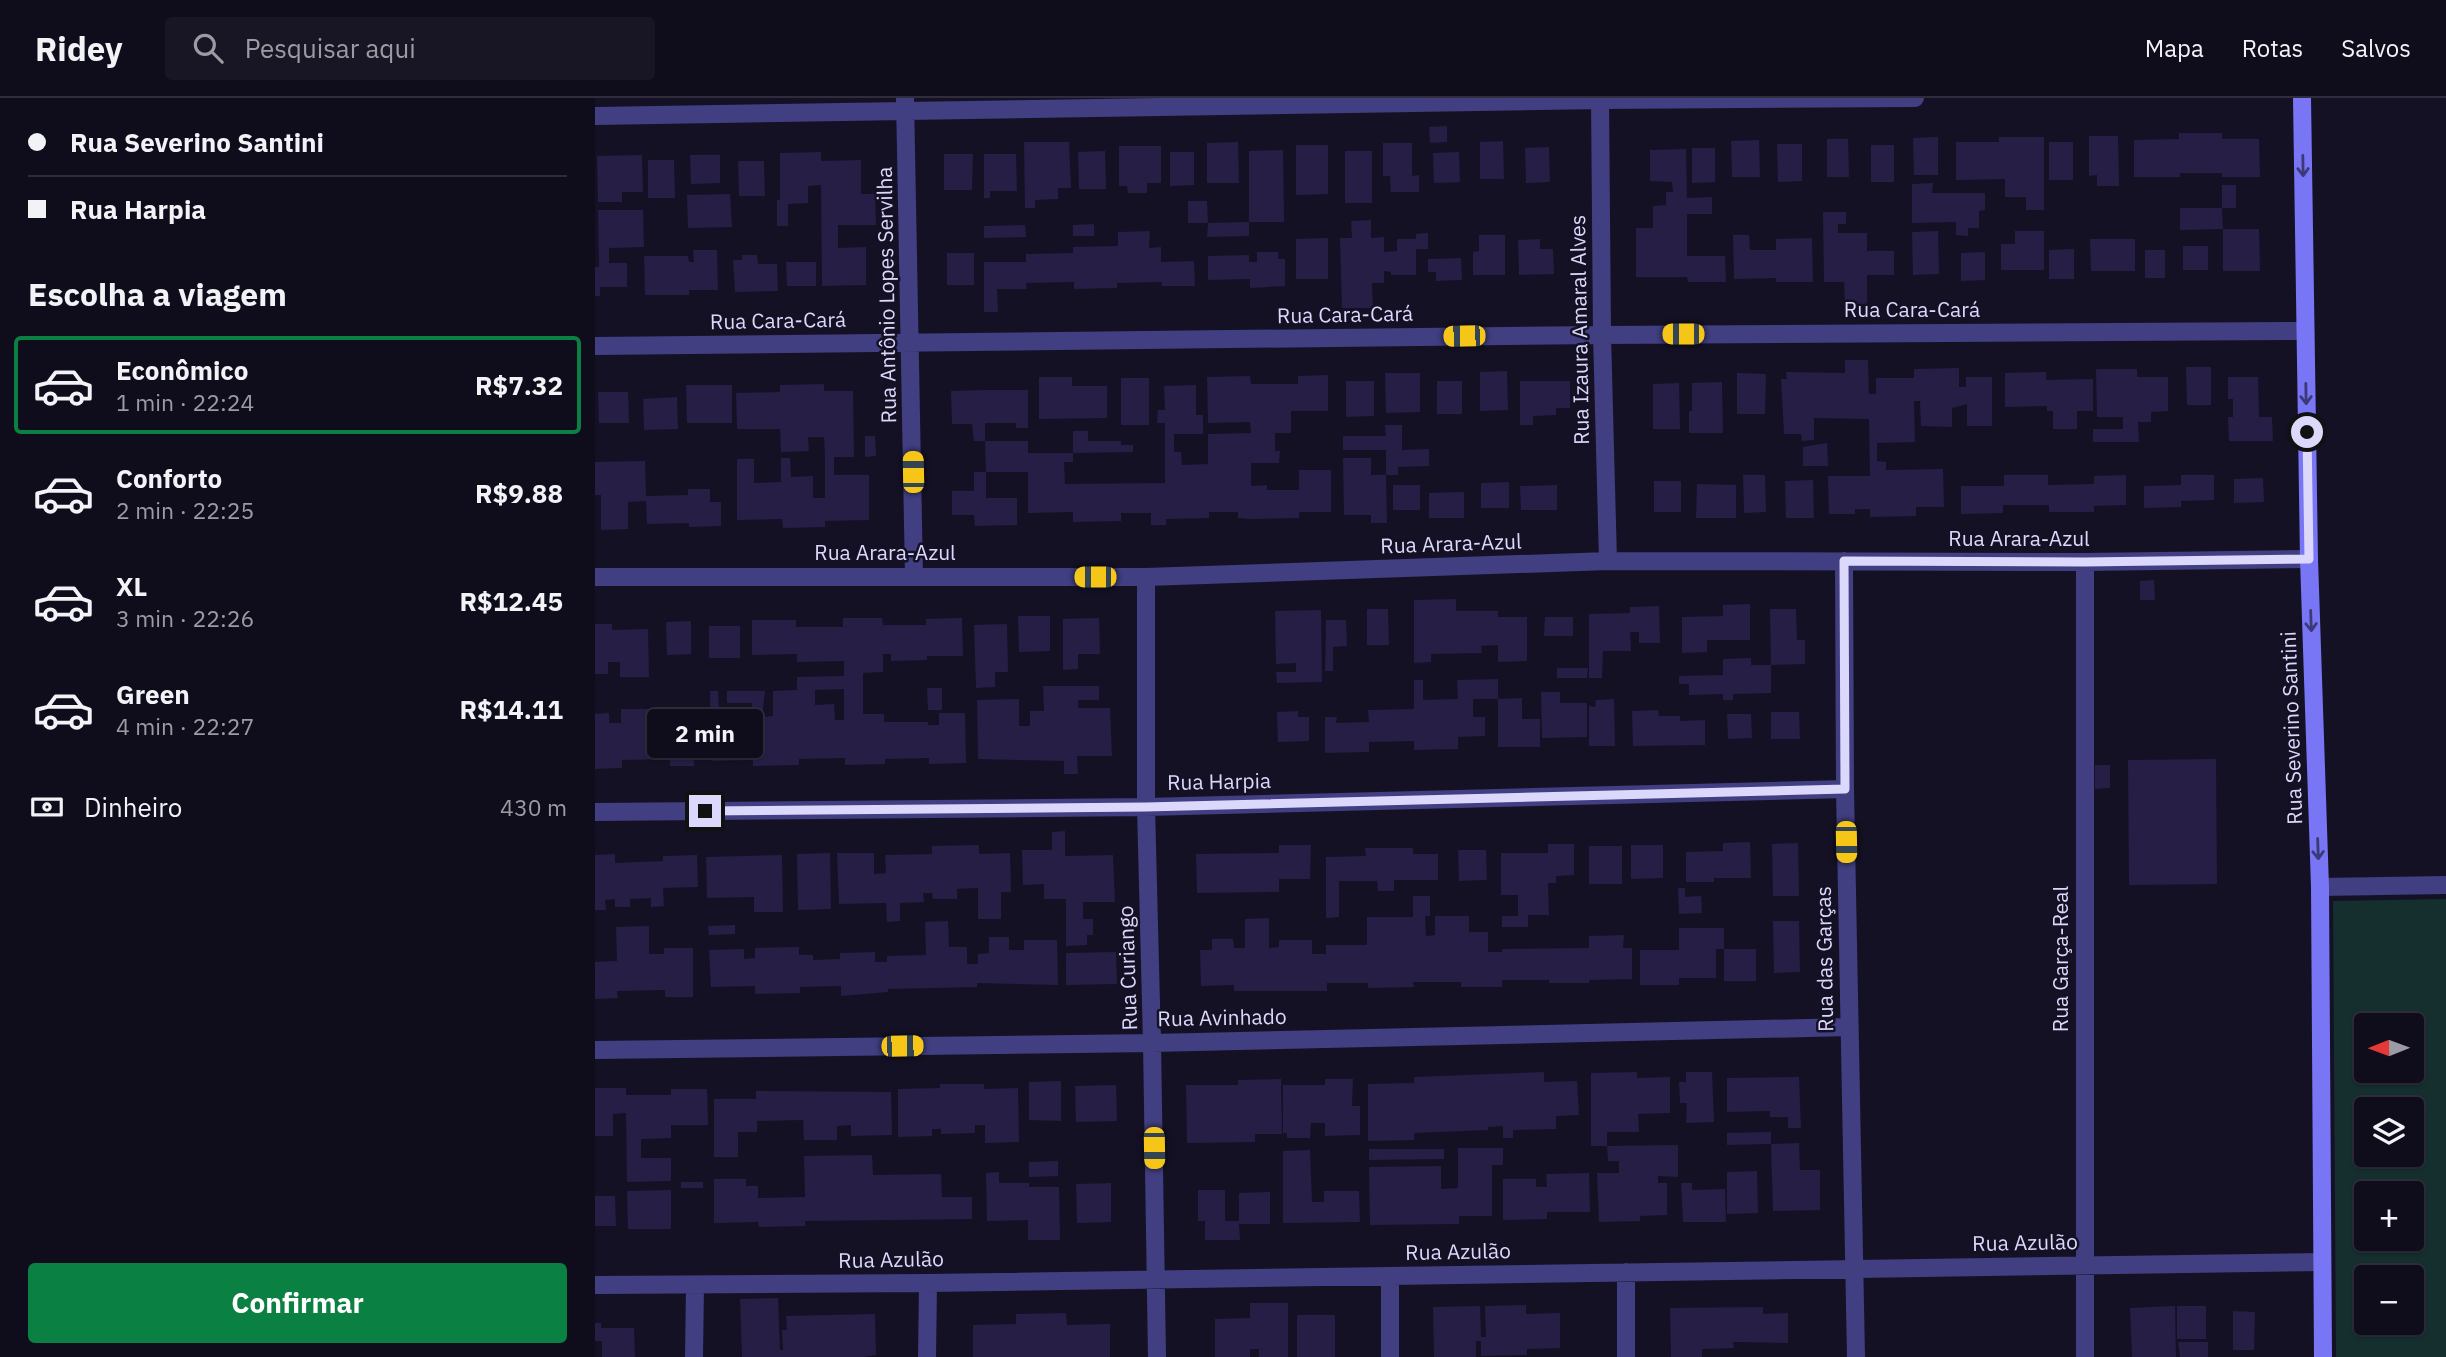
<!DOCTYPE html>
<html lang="pt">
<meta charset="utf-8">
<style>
body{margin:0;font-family:"IBM Plex Sans",sans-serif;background:#181625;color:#f1f3f6;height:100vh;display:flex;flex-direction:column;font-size:26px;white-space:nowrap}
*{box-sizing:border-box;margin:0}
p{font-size:23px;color:#9b9ca3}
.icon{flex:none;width:38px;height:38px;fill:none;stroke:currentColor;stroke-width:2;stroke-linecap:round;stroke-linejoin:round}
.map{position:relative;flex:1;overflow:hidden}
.panel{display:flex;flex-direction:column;background:#0f0d1c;width:595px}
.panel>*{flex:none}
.hud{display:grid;align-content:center;height:154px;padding:0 28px;background:#0f0d1c}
.needle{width:46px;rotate:269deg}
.fabs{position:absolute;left:1759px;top:915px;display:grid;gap:14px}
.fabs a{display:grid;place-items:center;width:70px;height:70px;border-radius:7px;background:#0f0d1c;box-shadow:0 2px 5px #0004,0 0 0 2px #2f2d3b;font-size:35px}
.end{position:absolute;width:32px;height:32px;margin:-16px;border:9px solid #dcd8fc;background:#111;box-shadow:0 0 0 4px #111}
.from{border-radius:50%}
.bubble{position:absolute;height:49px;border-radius:7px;background:#0f0d1c;box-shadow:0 2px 5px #0004,0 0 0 2px #2f2d3b;font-size:23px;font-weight:800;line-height:49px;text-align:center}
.car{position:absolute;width:21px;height:42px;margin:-21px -10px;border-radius:9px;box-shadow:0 0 5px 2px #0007;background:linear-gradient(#f5c518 24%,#345 0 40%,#f5c518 0 76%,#345 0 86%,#f5c518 0)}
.hud b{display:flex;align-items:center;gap:24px;height:66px;font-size:26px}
.hud b+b{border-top:2px solid #2f2d3b}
.hud i{width:18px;height:18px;background:#f1f3f6}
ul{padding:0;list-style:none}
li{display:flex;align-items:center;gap:21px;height:98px;margin:0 14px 10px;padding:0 14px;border:4px solid transparent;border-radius:7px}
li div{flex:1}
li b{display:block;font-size:26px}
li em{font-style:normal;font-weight:800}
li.current{border-color:#0b8043}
li>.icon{width:63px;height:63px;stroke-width:1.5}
h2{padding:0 28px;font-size:32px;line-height:84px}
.pay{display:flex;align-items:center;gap:18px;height:77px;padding:0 28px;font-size:26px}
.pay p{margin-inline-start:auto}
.cta{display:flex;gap:14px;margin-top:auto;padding:14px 28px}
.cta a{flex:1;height:80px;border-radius:7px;background:#0b8043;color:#fff;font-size:28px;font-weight:800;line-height:80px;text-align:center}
header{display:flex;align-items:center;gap:42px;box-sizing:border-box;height:98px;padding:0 35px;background:#0f0d1c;border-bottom:2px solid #2f2d3b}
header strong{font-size:33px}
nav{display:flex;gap:38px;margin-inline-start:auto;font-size:24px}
.search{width:490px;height:63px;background:#181625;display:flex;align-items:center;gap:18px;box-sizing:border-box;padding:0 24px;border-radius:7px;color:#9b9ca3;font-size:26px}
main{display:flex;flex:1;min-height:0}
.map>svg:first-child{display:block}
</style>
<header>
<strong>Ridey</strong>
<div class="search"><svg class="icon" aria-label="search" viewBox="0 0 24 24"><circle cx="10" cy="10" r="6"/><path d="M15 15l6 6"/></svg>Pesquisar aqui</div>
<nav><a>Mapa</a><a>Rotas</a><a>Salvos</a></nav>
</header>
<main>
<section class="panel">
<div class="hud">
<b><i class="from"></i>Rua Severino Santini</b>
<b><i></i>Rua Harpia</b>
</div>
<h2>Escolha a viagem</h2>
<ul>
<li class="current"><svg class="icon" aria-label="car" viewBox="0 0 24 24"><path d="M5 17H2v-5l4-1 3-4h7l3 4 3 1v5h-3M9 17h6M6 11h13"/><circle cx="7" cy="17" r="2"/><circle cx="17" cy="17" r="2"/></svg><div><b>Econômico</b><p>1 min · 22:24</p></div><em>R$7.32</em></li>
<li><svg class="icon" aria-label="car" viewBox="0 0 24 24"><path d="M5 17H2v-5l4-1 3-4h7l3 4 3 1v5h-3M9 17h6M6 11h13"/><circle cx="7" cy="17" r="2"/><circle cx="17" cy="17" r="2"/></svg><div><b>Conforto</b><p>2 min · 22:25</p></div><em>R$9.88</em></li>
<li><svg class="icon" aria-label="car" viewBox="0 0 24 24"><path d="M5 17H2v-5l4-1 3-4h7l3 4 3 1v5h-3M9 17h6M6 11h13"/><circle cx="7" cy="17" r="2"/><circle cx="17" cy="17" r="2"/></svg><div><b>XL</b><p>3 min · 22:26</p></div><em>R$12.45</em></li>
<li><svg class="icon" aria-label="car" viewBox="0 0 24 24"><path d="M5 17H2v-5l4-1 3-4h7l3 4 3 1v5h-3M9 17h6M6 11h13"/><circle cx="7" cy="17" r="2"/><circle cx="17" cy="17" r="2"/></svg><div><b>Green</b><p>4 min · 22:27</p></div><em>R$14.11</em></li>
</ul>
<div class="pay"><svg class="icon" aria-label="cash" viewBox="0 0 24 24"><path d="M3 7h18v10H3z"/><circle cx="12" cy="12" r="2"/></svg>Dinheiro<p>430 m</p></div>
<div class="cta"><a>Confirmar</a></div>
</section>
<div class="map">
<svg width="1851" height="1259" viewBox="0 0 1851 1259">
<rect width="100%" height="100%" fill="#141125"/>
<!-- green -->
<path fill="#142f2e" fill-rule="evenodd" d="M1851,801V1259H1741L1738,803ZM1771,928H1816V973H1771ZM1771,1012H1816V1057H1771ZM1771,1096H1816V1141H1771ZM1771,1180H1816V1225H1771Z"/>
<!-- building -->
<path fill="#261e45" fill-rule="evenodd" d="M852,28V44L835,45L834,29Z
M1584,35H1627V41H1664L1665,79H1627V75H1585V79H1539V42L1584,41Z
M1494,38H1523L1524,88H1502V77L1494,78Z
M1343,39V77H1319L1318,40Z
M1404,39H1449V112H1431V99H1410V81L1361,82V44H1404Z
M1232,41H1253L1254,79H1232Z
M1164,42L1165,79H1137L1136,43Z
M908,43L909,81H885V44Z
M429,44H474L476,90H463V101L440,102V110H430Z
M643,44L644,85H612V45Z
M1454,44H1478V82H1454Z
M788,45H817V78L824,77V94H796L795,78H788Z
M1182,46H1207V83L1183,84Z
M701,47H733V96L701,97Z
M1276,47H1299V84H1276Z
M524,48H566V85H552V95H533L532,88H524Z
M954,49L955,84L931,85L930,50Z
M1097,50H1120V84L1097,85Z
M1091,51L1092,100L1117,99V116H1092V158H1130L1131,184H1093L1092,179H1041V130H1058V108L1071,107V94H1078L1077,84L1055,83V52Z
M688,52L689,124H654V53Z
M510,53L511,91H484L483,54Z
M750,53H777V105H750Z
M226,54V63L266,62V96H280L281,127H243V150L271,149V187L227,188L226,87L213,88V105L193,106V128H182V102H185V55Z
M575,54H599V87L575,88Z
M864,54L865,84L839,85L838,55Z
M349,56H378L377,92H349Z
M389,56H421L422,93H395V100H389Z
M47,57L48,94H27V104H3L2,58Z
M95,57H125V85L96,86Z
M53,62H79L80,100H53Z
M143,63H169L170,98H144Z
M1338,85L1337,95H1390V112L1384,113V130H1373V138L1361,137V124L1317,125V86Z
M1627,87H1641V110H1627Z
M135,96L137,129L93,130L92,97Z
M593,103H612L613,125H593Z
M1585,110H1627L1628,131L1585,132Z
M3,112H48L49,149L14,150V165H32V189H5V198H0V169H4Z
M1228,114H1251V126H1243V135H1272V153H1299V177H1272V206L1250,207L1249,184H1229Z
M776,122V140L789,139V154L802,153V141H821V136L833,135V151H821V177H796V174L789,173V185H777L778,210H747L745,140H757L756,123Z
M654,124V138L612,139L613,125Z
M499,126V138H478V127Z
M430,127L431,139L389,140V128Z
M1628,131H1664L1665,173H1628Z
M555,133L554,150L566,149V164L599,163L600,188H567V184L522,185V190L479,191V184L431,185L432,191H402L403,214H389V164H431V156L478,155V149L523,148V134Z
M1343,133L1344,176L1318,177L1317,134Z
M1420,133H1449V172H1406V146H1420Z
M884,137H910V177H878V154L884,153Z
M1138,137H1154L1155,152H1181V141L1217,140L1218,184H1181V180L1139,181Z
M733,140V181H701V141Z
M945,141V151H958L959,176L924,177L923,142Z
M1495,141H1540V173H1496Z
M1588,148H1613V172H1588Z
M1479,151V181H1454V152Z
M98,152H122L123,192H94V197H50L49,158H93L94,164H99Z
M1550,152H1570V180H1550Z
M662,154H683V161H690V188L655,190V181L613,182V158L654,157V164H662Z
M1390,154V182L1366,183V155Z
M352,155H379V187H352Z
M147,157H162L163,166H182L183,193L140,194L138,162H147Z
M866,160L867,182L841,183V174H833V161Z
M191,164H221V188H192Z
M1250,262H1273L1274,296H1281V280H1319V271L1364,270V289H1371V279H1397V328H1372V306L1357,310V329L1326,328L1325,303H1319L1320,344L1282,345V363L1291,364V372L1348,371L1349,409H1321V418L1275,419V411H1260V416H1234L1233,378H1275L1274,321L1219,320V342L1207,343L1206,336H1189L1186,281H1192L1191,274L1250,275Z
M1591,269H1616V307H1592Z
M1501,271H1542V279H1573V313L1556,314V324H1543L1544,344H1498V331H1528V319H1502Z
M912,273L913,312L885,313V274Z
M1451,274V282L1498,281V313H1482V331H1458V313H1452V308L1410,309V275Z
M790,275H825V314L791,315Z
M1142,275L1171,276L1170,316H1142Z
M733,277V313H696V335H680V353H685L684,365H656V388L672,387V392H704V372H736V414H704V420L657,421L643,420V414H614V420L571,421V427H556V415H526V423L478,424V414L433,415V374H391L390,343H433V355H478V364H469L470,386L570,385V325H562L563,312H570L569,288L601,287V317H608V336H579V354H586L587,367L613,366V336L656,335L655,324L613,325L612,279L655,278L656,286H703V278Z
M444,279H477V288H512V320L444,321Z
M1633,279H1663L1664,319H1677L1678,343H1634L1633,319H1638V301H1633Z
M526,280H554V327H526Z
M751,283H779V318L751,319Z
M842,283H867V316H842Z
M925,283H975V310H961V317L938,318V327H925Z
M1127,284L1128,335H1094V313H1097V285Z
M1084,285L1085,331H1058V286Z
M229,286V293H258L259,359H239V377H274V422L230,423V429L188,430L187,421L142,422V361H159V385L186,384V360H195L196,379L218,378V400H230V359L229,339H213L214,353L186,354L185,331H142L141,295L185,294V287Z
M91,287H137V325H92Z
M390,292H433V330H421V325H390V343H379L377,326H357L356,293Z
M3,294H33L34,325H4Z
M82,299L83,331L49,332L48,301Z
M790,327H807V352L834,351V368L803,369V377H791V352H748V338H791Z
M478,333H493V343H526V347H538V354L478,355Z
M270,338H280L281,358L270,359Z
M1232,345L1233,368H1208V349Z
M748,360H776V377H791L792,425H776V417H749Z
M50,363L51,398L93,397V391H115V404H126V428L94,429V425L52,426L51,403L33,404V431L6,432V397H0V364Z
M379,374H391V400H422V427L380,428L379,417H357V393H379Z
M1148,377H1170L1171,414L1149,415Z
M1409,377H1453V387L1499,386V378L1531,377V407L1499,408V414H1454V407H1408V415L1366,416V388H1409Z
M1586,377H1619V402L1586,403V409L1549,410V388L1586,387Z
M1668,380L1669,404L1639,405V381Z
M1218,382L1219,420H1191L1190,383Z
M1059,383H1086V414H1059Z
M914,384V410H886V385Z
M1102,386L1141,387V420H1101Z
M798,387H825V412H798Z
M962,387V412H926L925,388Z
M869,394V420H834V395Z
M1559,482L1560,502H1545V483Z
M861,501V513H903V519H932V563L903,564V547L886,548L887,555L836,556V564L819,565V502Z
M1155,506V542H1112V554L1087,555V519L1128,518V507Z
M1064,508L1065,545H1044V534H1035L1036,553H1008L1007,580H994V516L1035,515V509Z
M772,511H793L794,547H772Z
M1175,511H1201L1202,542H1210V566L1176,567Z
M726,512L727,584L682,585L681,574H701V565L681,566L680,513Z
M423,518H455V553L424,554Z
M950,519H978V538H949Z
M248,520H287L288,527H331V521L367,520L368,558H332V562L296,563V556H288V574L268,575V616H289V624H333V627H344V615H370L371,665L334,666V660L290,661V666L250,667V660L204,661V667L158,668V662L116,663L115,593H123L124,613H148V621H157V605H132V593H170L167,619L178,618V593L202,592V579L249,578V563L202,564V556L157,557V522H201V529H248ZM249,591V622H240L239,606L220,607V592Z
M504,520L505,556H483V571L468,572V521Z
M731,522H751L752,548L738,549V573H730Z
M96,523V556L72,557L71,524Z
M0,526H17V532L53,531L54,579H25V564H13V576H0Z
M412,526L413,574H400V589L381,590L379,527Z
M114,528H145V560H114Z
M1156,560V567H1176V595L1138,596V602H1128V596L1094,597V586H1084V578L1128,577V561Z
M962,570H993L992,580H962Z
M903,581V601L927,600V621H945V649H903V601H878V619H890V638L863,639V651L819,652V643L774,644V654L730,655V619H742L741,625L774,624L773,612L819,611V582H828V602L863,601L862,582Z
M448,588H504V602H483V610H515L517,658H482L483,676H469V663L383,661L382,602L424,601V628H435V613H449Z
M332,590H347V612H333Z
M946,594H965V605H992V639L947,640Z
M1019,601L1020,648H994V608L1000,609L1001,602Z
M26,611H55V622H62L63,632H98L99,668H75V661L27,662V670L0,671V616L14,615V625H26Z
M1063,612L1064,618H1085V623L1110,622V647L1038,648L1037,613Z
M703,613V619H714V643L683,644L682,614Z
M1176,614H1204L1205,641H1176Z
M1132,616H1156L1157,640L1133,641Z
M1621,661L1622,786L1534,787L1533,662Z
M1500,667H1515V690L1500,691Z
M470,733V758L518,757L520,804H488V821H498V837H492V847L471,848V801H449V786L428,787L427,752H457V734Z
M1155,744L1156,780H1119V784H1091V754L1128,753V745Z
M1203,745L1204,798H1178L1177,746Z
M953,746H979V777L961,778V785H953L954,817H933V829H907V818H923V797H906V755H953Z
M384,747V756L415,755L416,794H406V821H383V790L362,791V801H338L337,795H328L329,804L305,805V823L292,824L291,805L244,806L242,755H279V776L291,775L290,757L337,756V748Z
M684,747H716L715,781H684V794L602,795L601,756L684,755Z
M1036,747H1068V780L1036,781Z
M994,748H1027V786H994Z
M770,750H818V756H843V782H799V793H783L782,783H744V819L731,820V759L771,758Z
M863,752H891L892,782L864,783Z
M235,755L236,811L203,812L202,756Z
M20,756V765L68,763V758L102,757L103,789L68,790L69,808L56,809V800L35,801V809H20V801L10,802L11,812H0V757Z
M187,757L188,814H159V799L112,800L111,759Z
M1083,790H1090V799L1106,798L1107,815L1084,816Z
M818,798H835V818H830L831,838L840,837V818H874V834H893V854H907V851L994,850V838L1029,837L1028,850H1037V881L994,882V885H954V882H907V889H866V884H818L819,889L773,890V885H732V893H639V887L606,888L605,852H617V841H638L639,850H650V821L674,820V850L684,849V842H717V856H731V847H772V819H818Z
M353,823L354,849H372V866H383V856L394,855V839H414V852H429V842H462L463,887L382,885V889L293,891V894L246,898V888L205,889V895L160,896V888L116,889L114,852L149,851V861L160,860V850L204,849V857H218V862L245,861V855L280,854V864H292V858L331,857L330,824Z
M1178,823H1204L1205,874L1179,875Z
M140,827V836L114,837L113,828Z
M54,828V856H69V850H98V899H70V892L22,893L23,900L0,901V864L22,863L21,829Z
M1084,830H1129V851H1121V880H1084V887H1045V852H1084Z
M1129,851H1161V883H1129Z
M521,854L522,886L471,887V855Z
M949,974V984L982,983L984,1017L961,1018V1031L918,1032V1040H908V1028L893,1029V1032L819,1035V1042L773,1043V986L819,985V979Z
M1042,974V980L1075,979V1015L1043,1016L1044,1034H1012V1048H996V975Z
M1091,974H1117L1119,1024L1091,1025L1092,1005H1085L1084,984H1091Z
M1204,979L1206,1030H1193V1019H1175V1013L1132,1014V980Z
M686,981L687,1036H660V1044L592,1045L591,987H643V982Z
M730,981H758L757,1008H765V1037L730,1038V1025H716L715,1040H692V1035H688V987H730Z
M466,983V1023L434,1022V984Z
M345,986H389V991L423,990L424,1044L390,1045V1027H380V1035L346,1036V1031H337V1038L303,1039V991L345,990Z
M521,987L522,1023L481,1024L480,988Z
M0,990H31V997H76V991H112L113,1027H76V1040L46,1041V1060H76V1083L32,1084L31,1015L18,1016V1038H0Z
M161,993L296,994L297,1037L256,1038V1027L242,1028V1042H209L208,1022L162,1023V1034H143V1059H119V1001H161Z
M1176,1034V1046L1132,1047V1035Z
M1204,1045L1205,1072H1225V1112L1178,1113L1176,1046Z
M1083,1047V1079L1063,1078V1085H1072V1117L1045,1118V1123L1004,1124L1002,1075H1024V1063H1013L1012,1048Z
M863,1050H908V1067H897V1118H864V1126L775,1127L774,1069L846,1068V1091L863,1090Z
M774,1051H849V1061L774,1062Z
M715,1052L717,1104H729V1093H764L765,1124L688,1125V1053Z
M277,1057L278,1077L346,1076L347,1099H377V1121L210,1123V1128L164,1129L163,1124L119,1125V1081H151V1088H163V1100L210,1099L209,1058Z
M463,1063V1078L434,1079V1064Z
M1162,1073L1163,1115L1132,1116V1074Z
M404,1074V1085H434V1089H464L465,1142H433V1122L392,1123L391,1075Z
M994,1075L995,1114H952V1121L908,1122V1081H941V1089H952L951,1076Z
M86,1084H108V1090H86Z
M516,1085V1124L482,1125L481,1086Z
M1086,1085H1097V1092L1130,1091L1131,1124H1088Z
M76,1092V1131H33L32,1093Z
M603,1092H630V1123H644V1095L675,1094V1126H644L645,1142H610V1123H603Z
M0,1098H20L21,1128H0Z
M183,1200L185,1252H188L187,1232H192L191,1218L280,1216L281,1257L269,1259H147L145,1201Z
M655,1205H693V1259H664V1251H655V1259H620V1221L655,1220Z
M931,1207V1216L965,1215V1250L932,1251V1257L886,1258V1243H881V1259H839L838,1209L885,1208L886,1239H891L890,1208Z
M1580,1208L1581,1259H1537L1535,1210Z
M1582,1208H1611V1241H1582Z
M1168,1209V1216L1193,1215V1245L1138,1244L1139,1250L1107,1251V1259H1076L1075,1210Z
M1638,1213L1660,1214L1659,1252H1638Z
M471,1215L472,1227L515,1226V1259H378V1227L421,1226V1216Z
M702,1217H740V1259H702Z
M0,1225H6V1230H39L40,1259H7V1243H0Z
M1583,1244H1613V1259H1585Z"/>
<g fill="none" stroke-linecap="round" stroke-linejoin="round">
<!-- street -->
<path stroke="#413f81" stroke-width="18" d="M310,0L319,478
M1005,0L1007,237L1013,463
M0,18L1005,2L1320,0
M0,248L1007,237L1710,233
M1249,463L1250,691L1261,1259
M1490,464V1259
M0,479H551L1013,463L1490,464L1714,461
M551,479V709L557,945L562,1259
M0,714L551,709L1250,691
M1725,789L1851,787
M0,952L557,945L1254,929
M0,1187L333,1185L1727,1164
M99,1259L100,1188
M332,1259L333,1185
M795,1259V1178
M1031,1259V1174"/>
<!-- secondary -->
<path stroke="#7876f5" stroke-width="18" d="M1707,0L1714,461L1725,789L1728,1259"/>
</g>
<!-- one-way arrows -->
<defs><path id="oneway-shaft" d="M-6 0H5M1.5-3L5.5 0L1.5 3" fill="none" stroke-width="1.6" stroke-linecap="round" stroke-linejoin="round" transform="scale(1.75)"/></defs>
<g stroke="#3c3978">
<use href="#oneway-shaft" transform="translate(1708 68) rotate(89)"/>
<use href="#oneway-shaft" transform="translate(1711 296) rotate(89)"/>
<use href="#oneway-shaft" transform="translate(1716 523) rotate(88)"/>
<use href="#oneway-shaft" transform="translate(1723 751) rotate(88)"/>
</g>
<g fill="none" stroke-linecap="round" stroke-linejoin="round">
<!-- route -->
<path stroke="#dcd8fc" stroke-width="9" d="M110,713L551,709L1250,691L1249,463L1490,464L1714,461L1712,334"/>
</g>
<g text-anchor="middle" stroke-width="5" stroke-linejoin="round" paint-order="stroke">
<!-- street labels -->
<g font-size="21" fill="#dcd8fc" stroke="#141125">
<text transform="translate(292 197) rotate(-91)" y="7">Rua Antônio Lopes Servilha</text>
<text x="1317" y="219">Rua Cara-Cará</text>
<text transform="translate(750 217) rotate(-1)" y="7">Rua Cara-Cará</text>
<text transform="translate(183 223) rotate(-1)" y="7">Rua Cara-Cará</text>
<text transform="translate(985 232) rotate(-91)" y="7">Rua Izaura Amaral Alves</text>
<text x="1424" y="448">Rua Arara-Azul</text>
<text transform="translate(856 446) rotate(-2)" y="7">Rua Arara-Azul</text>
<text x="290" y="462">Rua Arara-Azul</text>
<text transform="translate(1697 630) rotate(-92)" y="7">Rua Severino Santini</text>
<text transform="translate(624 684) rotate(-1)" y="7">Rua Harpia</text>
<text transform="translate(1230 861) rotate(-91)" y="7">Rua das Garças</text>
<text transform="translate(1466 861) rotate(-90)" y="7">Rua Garça-Real</text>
<text transform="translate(533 870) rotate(-92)" y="7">Rua Curiango</text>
<text transform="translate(627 920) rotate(-1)" y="7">Rua Avinhado</text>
<text transform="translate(1430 1145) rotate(-1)" y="7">Rua Azulão</text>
<text transform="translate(863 1154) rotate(-1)" y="7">Rua Azulão</text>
<text transform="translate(296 1162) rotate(-1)" y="7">Rua Azulão</text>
</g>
</g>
</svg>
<div class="fabs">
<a><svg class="needle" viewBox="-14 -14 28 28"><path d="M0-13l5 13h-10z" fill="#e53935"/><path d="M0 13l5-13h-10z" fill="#9b9ca3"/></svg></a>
<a><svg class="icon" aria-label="layers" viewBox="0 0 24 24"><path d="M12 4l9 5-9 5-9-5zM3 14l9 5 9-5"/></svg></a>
<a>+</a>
<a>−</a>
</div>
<i class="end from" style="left:1712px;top:334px"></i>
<i class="end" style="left:110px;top:713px"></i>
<div class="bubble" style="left:52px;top:611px;width:116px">2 min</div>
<i class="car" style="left:1088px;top:236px;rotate:270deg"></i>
<i class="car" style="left:869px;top:238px;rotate:269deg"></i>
<i class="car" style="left:318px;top:374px;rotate:359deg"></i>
<i class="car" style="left:500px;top:479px;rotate:270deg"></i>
<i class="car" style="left:1251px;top:744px;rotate:179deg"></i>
<i class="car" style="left:307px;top:948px;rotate:89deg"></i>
<i class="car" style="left:559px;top:1050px;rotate:179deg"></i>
</div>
</main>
